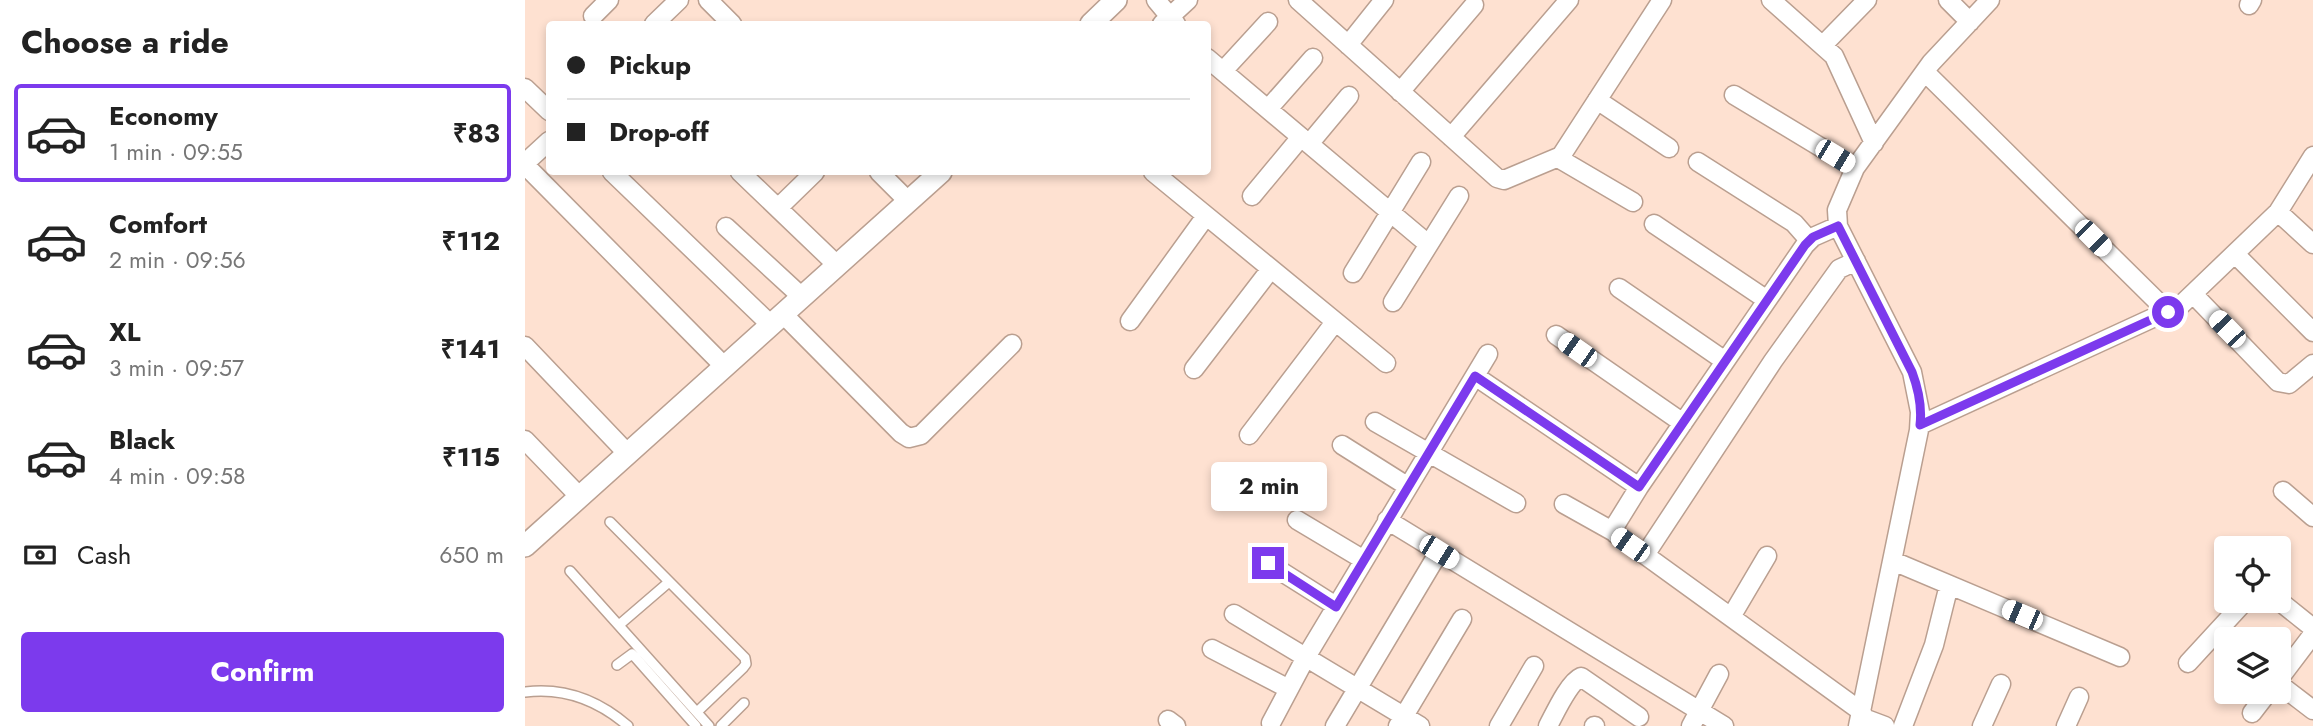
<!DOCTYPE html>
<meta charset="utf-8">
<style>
body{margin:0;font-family:Jost,sans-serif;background:#f2f2f2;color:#222;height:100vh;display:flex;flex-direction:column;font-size:26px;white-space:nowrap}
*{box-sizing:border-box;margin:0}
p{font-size:23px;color:#767676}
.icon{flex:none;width:38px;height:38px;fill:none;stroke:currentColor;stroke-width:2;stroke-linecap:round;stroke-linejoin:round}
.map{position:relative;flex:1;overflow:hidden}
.side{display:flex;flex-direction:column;background:#fff;width:525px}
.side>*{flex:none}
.guide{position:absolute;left:21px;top:21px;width:665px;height:154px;border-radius:7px;box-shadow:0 4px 10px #0003;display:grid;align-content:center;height:154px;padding:0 21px;background:#fff}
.controls{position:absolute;left:1689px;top:536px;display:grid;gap:14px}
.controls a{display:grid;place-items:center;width:77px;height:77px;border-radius:7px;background:#fff;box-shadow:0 4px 10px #0003;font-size:35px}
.end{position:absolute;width:32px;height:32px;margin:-16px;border:9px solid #7c3aed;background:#fff;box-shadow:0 0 0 4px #fff}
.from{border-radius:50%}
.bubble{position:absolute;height:49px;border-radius:7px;background:#fff;box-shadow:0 4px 10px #0003;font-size:23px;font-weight:700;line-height:49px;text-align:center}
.car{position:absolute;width:21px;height:42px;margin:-21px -10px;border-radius:9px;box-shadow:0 0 5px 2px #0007;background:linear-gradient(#fff 24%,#345 0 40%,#fff 0 76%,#345 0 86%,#fff 0)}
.guide b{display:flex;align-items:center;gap:24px;height:66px;font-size:26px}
.guide b+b{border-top:2px solid #e0e0e0}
.guide i{width:18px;height:18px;background:#222}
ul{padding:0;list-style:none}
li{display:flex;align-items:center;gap:21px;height:98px;margin:0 14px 10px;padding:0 7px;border:4px solid transparent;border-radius:7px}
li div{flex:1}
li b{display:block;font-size:26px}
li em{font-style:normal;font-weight:700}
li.active{border-color:#7c3aed}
li>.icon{width:63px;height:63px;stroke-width:1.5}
h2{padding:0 21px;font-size:32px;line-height:84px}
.pay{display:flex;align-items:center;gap:18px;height:77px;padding:0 21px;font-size:26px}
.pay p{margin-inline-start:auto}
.cta{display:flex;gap:14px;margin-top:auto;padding:14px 21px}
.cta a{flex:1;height:80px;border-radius:7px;background:#7c3aed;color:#fff;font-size:28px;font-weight:700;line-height:80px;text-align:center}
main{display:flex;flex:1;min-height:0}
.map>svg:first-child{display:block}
</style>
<main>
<section class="side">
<h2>Choose a ride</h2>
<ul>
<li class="active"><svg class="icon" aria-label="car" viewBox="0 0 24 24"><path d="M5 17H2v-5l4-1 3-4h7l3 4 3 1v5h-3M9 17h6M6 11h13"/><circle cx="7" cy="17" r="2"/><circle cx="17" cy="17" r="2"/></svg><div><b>Economy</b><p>1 min · 09:55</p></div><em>₹83</em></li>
<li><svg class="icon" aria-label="car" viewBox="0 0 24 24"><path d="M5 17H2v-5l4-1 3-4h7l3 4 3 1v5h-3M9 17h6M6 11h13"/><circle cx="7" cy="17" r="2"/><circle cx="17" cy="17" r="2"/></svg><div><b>Comfort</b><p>2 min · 09:56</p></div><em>₹112</em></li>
<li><svg class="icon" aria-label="car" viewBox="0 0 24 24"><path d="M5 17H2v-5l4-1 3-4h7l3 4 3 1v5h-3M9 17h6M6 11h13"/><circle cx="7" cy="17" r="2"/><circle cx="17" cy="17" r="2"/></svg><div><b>XL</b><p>3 min · 09:57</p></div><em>₹141</em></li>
<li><svg class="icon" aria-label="car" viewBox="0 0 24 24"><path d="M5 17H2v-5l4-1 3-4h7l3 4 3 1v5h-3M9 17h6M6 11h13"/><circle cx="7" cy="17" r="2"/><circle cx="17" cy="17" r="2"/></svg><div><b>Black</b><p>4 min · 09:58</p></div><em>₹115</em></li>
</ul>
<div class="pay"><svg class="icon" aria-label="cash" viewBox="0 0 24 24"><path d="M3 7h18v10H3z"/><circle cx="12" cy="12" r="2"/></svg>Cash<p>650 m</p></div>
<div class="cta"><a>Confirm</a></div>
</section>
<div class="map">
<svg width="1788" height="726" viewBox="0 0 1788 726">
<rect width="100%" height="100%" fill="#fee1d1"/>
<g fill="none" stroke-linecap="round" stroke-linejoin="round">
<defs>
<path id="service" d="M85,522L220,658L221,664L218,668L172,712
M45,571L184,726
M94,625L144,582
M92,665L107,654L110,657L171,726
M0,692C40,687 73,700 103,726
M196,726L219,703"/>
<path id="minor" d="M183,0L207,24
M631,0L651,24
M773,0L972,178L979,180L1036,156L1137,0
M1246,0L1309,56L1349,143
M1423,0L1445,22
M1724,5L1727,0
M68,16L84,0
M129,24L154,0
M637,24L663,0
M823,45L859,0
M1298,45L1342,0
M682,58L903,244
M698,71L743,22
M1400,72L1643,312
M0,88L24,111
M875,92L949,5
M1209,95L1330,168
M1072,100L1144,148
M743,109L788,58
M926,137L1044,0
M784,144L824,96
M1033,158L1108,202
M1173,162L1269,223L1284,240
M0,163L24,141
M0,165L199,366
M87,172L246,325
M215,172L312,265
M354,172L383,201
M628,172L861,363
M727,196L776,137
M253,208L290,172
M1753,212L1788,244
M1129,224L1242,300
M1313,226L1288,237L1280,245L1114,487L1088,529L1091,534L1337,712
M201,227L277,297
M1710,254L1788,332
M828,273L896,162
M1094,288L1200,361
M1668,294L1753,382L1764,384L1788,364
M868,302L934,196
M258,314L376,433L384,438L396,435L487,344
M605,321L681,216
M1031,335L1158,423
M0,346L103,454
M669,369L745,270
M950,376L1114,487
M850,422L991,503
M1395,425L1656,305L1753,212L1788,156
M724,435L810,322
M0,440L55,497
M817,445L882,486
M1758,491L1788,517
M1039,504L1089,532
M772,520L839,560
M862,520L1199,726
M1120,555L1248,361L1314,269L1331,261
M1368,561L1595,657
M743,563L811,606
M1753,600L1788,628
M709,614L895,726
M1206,617L1242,556
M687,649L764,689
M1663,663L1721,600
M1754,679L1788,634
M1754,684L1788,710
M1727,713L1744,691
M1336,717L1360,726
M643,720L651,726
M746,723L781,657L963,354
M810,726L914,552
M873,726L937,619
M974,726L1009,666
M1023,726C1030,713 1044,682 1056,677L1114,717
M1069,726H1070
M1166,726L1194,674
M1333,726L1394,430L1395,412L1387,372L1313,226L1312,210L1330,168L1406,63L1465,0
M1378,726L1409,645L1424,585
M1457,726L1476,684
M1541,726L1554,697"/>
<path id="tertiary" d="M566,24L591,0
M0,546L416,172"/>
</defs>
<!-- service casing -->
<use href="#service" stroke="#ba9f90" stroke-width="12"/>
<!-- minor casing -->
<use href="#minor" stroke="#ba9f90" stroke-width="21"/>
<!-- tertiary casing -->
<use href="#tertiary" stroke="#ba9f90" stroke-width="24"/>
<!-- service -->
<use href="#service" stroke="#fff" stroke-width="9"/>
<!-- minor -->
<use href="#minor" stroke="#fff" stroke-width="18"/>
<!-- tertiary -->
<use href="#tertiary" stroke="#fff" stroke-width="21"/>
</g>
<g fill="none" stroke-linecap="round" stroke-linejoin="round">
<!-- route -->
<path stroke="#7c3aed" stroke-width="9" d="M743,563L811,607L950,376L1114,487L1280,245L1288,237L1313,226L1387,372C1393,388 1397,408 1395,425L1643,312"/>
</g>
</svg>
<div class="controls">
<a><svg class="icon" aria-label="locate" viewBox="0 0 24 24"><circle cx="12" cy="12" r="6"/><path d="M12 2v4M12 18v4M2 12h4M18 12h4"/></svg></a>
<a><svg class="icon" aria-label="layers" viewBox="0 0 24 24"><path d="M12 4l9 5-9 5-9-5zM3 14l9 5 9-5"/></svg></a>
</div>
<i class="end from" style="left:1643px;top:312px"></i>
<i class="end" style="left:743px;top:563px"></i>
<div class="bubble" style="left:686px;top:462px;width:116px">2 min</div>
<i class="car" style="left:1310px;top:156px;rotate:121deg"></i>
<i class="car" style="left:1568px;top:238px;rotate:135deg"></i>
<i class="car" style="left:1702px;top:329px;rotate:316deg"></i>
<i class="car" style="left:1052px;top:350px;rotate:305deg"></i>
<i class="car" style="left:1105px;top:545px;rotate:305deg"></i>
<i class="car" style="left:914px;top:552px;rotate:122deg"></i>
<i class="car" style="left:1497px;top:615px;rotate:293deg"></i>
<div class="guide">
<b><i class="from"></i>Pickup</b>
<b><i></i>Drop-off</b>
</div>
</div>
</main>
